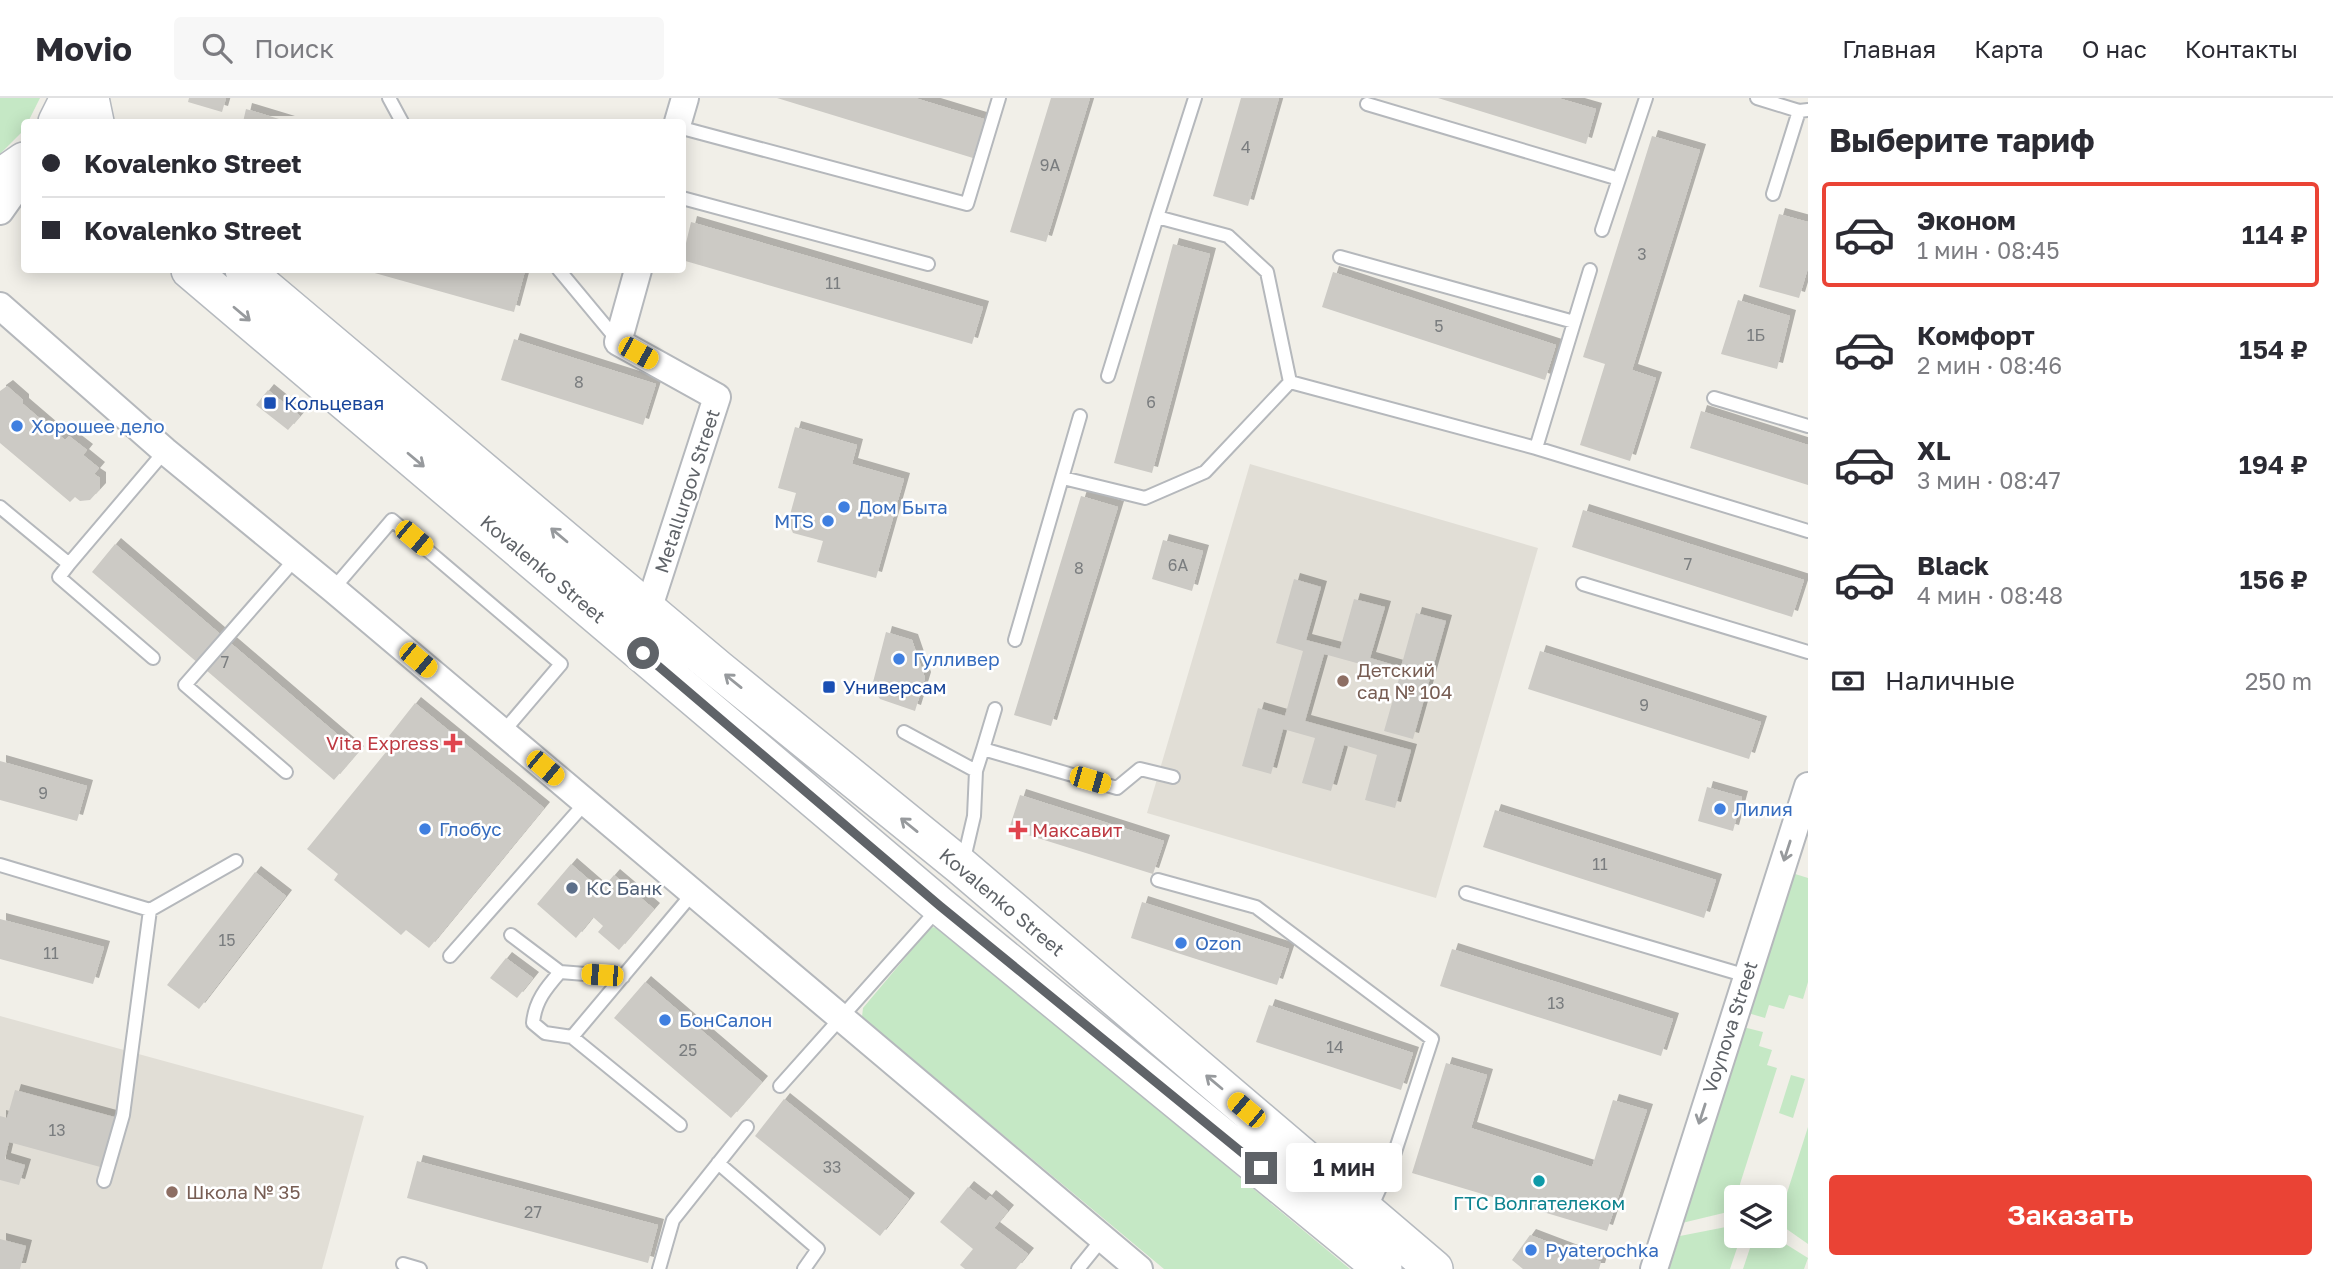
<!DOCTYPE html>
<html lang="ru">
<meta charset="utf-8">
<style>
body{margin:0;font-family:"Golos Text",sans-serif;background:#f7f7f7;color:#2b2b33;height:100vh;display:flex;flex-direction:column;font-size:26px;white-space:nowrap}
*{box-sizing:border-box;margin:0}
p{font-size:23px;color:#7c7c81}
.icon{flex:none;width:38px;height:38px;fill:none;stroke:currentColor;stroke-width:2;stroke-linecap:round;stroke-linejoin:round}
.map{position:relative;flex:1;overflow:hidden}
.drawer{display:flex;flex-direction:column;background:#fff;width:525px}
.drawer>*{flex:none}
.hud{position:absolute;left:21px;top:21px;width:665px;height:154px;border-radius:7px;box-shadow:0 4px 18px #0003;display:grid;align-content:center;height:154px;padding:0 21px;background:#fff}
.buttons{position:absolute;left:1724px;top:1087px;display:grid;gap:14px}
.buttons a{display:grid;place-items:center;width:63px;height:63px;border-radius:7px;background:#fff;box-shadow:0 4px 18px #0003;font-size:35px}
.end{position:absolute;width:32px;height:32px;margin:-16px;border:9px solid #5f6368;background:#fff;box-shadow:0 0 0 4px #fff}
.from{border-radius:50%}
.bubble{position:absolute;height:49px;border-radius:7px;background:#fff;box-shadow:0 4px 18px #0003;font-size:23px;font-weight:600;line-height:49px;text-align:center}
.car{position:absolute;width:21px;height:42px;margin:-21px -10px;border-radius:9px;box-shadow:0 0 5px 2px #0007;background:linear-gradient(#f5c518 24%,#345 0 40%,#f5c518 0 76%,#345 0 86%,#f5c518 0)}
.hud b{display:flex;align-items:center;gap:24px;height:66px;font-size:26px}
.hud b+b{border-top:2px solid #e1e1e2}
.hud i{width:18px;height:18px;background:#2b2b33}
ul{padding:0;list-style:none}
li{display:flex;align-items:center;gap:21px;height:105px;margin:0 14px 10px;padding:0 7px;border:4px solid transparent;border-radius:7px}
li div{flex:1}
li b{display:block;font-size:26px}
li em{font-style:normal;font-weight:600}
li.on{border-color:#ea4335}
li>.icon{width:63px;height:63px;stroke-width:1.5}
h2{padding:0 21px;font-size:32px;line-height:84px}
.pay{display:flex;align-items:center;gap:18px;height:77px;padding:0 21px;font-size:26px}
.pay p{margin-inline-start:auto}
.primary-button{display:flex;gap:14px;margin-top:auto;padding:14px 21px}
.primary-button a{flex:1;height:80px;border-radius:7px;background:#ea4335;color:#fff;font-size:28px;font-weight:600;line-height:80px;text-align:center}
header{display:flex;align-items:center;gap:42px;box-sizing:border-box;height:98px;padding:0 35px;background:#fff;border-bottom:2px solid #e1e1e2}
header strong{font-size:33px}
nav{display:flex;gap:38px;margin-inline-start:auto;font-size:24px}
.search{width:490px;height:63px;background:#f7f7f7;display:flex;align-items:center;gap:18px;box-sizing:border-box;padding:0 24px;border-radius:7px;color:#7c7c81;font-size:26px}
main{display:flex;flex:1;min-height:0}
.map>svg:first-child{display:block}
</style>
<header>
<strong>Movio</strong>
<div class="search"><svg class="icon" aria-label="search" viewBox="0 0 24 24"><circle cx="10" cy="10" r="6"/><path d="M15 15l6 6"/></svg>Поиск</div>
<nav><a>Главная</a><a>Карта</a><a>О нас</a><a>Контакты</a></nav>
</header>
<main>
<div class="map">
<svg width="1808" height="1171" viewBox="0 0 1808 1171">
<defs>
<filter id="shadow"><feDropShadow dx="6" dy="-6" stdDeviation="0" flood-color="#0004"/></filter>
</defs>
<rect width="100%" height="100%" fill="#f1efe8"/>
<!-- education -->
<path fill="#e1ded6" d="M1250,366L1538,450L1436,800L1147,715Z
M0,918L364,1018L322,1171H0Z"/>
<!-- green -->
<path fill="#c5e8c5" d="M0,0H40L28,24H24V32L0,56Z
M1792,775L1808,780V884L1803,901L1789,897L1784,911L1769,907L1765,920L1748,915Z
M931,829L939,830L1350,1171H1164L862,919L863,910Z
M1743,929L1763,934L1759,948L1772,952L1767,967L1777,970L1740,1086L1742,1099H1736V1112L1682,1125Z
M1791,977L1805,981L1793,1020L1779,1015Z
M1808,1029V1146L1775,1123L1774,1107L1787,1095Z
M1736,1127V1138H1741L1730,1171H1669L1680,1138Z
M1754,1138H1773L1808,1160L1804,1171H1743Z"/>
<!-- building -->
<path fill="#cccac5" filter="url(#shadow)" d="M189,0H226L222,14L188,4Z
M777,0H915L984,21L973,60Z
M1051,0H1090L1046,144L1010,134Z
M1241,0H1279L1248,108L1213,98Z
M1438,0H1558L1596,11L1586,46Z
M246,11L289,24H243Z
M1652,38L1700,52L1632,272L1656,280L1630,363L1580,347L1605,266L1583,259Z
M1779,116L1808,124V170L1799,200L1759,189Z
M691,124L983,209L972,246L682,162Z
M1173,146L1210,156L1152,375L1114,365Z
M364,172H519L525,173L514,214Z
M1333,174L1556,247L1545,282L1322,209Z
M1738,202L1790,218L1777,271L1721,256Z
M514,241L656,286L643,327L501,282Z
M7,288L23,302V306L65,342L69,338L87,352L83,357L99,370L94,376L100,380V391L90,402L80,403L75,399L70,404L0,345V293Z
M268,292L300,318L288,332L256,307Z
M1701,313L1808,347V387L1690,350Z
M795,329L857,347L852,366L904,381L876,480L817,464L823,443L793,435L788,424L796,395L778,390Z
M1081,398L1118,409L1051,628L1014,617Z
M1583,412L1804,482L1792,519L1572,449Z
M1163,442L1203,453L1192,493L1152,481Z
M115,446L358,654L334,682L92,474Z
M1294,481L1321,489L1306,542L1340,551L1354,501L1385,509L1370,560L1401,569L1416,515L1446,523L1413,641L1384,633L1400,577L1324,556L1305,623L1411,652L1395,710L1365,702L1377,657L1344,647L1331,693L1302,685L1315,640L1283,631L1271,676L1242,668L1258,610L1285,618L1303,553L1276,545Z
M886,534L912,542L925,580L915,613L880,601L872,588Z
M1540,553L1761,624L1749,661L1528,591Z
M415,605L544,710L429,850L406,832L401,837L334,782L338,776L307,751L395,643L389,638Z
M0,663L87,688L77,723L0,702Z
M1707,689L1742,699L1733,733L1698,723Z
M1020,697L1164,743L1153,776L1009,731Z
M1495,712L1716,782L1704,820L1483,749Z
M571,766L601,792L614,777L654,811L619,852L598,834L603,828L593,819L576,840L537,806Z
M255,774L286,798L199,911L167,887Z
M1142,804L1289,851L1277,887L1131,840Z
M0,821L104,849L93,886L0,861Z
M1452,851L1673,921L1661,958L1440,888Z
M506,860L533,880L517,900L490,880Z
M645,884L762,984L731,1020L614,920Z
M1269,907L1413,955L1401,992L1256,944Z
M1446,965L1487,977L1471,1030L1592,1069L1613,1002L1647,1012L1607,1133L1412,1075Z
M15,992L118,1020L104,1070L9,1044L5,1061L25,1067L19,1087L0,1082V1018L7,1020Z
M784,1001L909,1101L880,1138L755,1038Z
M417,1063L658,1127L648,1165L407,1100Z
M968,1089L986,1103L990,1098L1008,1113L994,1130L1028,1156L1016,1171H965L960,1167L973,1151L940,1124Z
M1530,1137L1601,1164L1599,1171H1523L1512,1162Z
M0,1141L26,1148L20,1171H0Z"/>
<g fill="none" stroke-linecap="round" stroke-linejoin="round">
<defs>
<path id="lane" d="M389,0L402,24
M1195,0L1157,119L1228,138L1267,174L1290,284
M1757,0L1799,13L1808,12
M1367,6L1619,81L1646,0
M682,30L967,106L999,0
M1773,96L1799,13
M682,100L928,166
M1602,132L1619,81
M1340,159L1574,224
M559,172L618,243
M1108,278L1157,119
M1290,284L1536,350L1808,433
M1714,300L1808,328
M1536,350L1590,172
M1063,380L1145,400L1205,374L1290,284
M0,409L69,466L165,353
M69,466L59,479L153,560
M1583,486L1808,554
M333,491L392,422L561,566L503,634
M1015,542L1080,318
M904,634L976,673
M983,651L995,611
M286,674L185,587L296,460
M963,765L974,718L976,673L983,651L1117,690L1140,671L1173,679
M0,767L150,812L236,763
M1158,782L1256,809L1432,941L1392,1063L1370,1112
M1466,795L1747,878
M511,837L560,874L623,879
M450,858L586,704
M560,874C546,890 535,903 533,925L545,935L572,939
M780,988L938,811
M680,1027L572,939L693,795
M718,1065L818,1151L804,1171
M104,1083L123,1017L150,812
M403,1166L420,1171
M659,1171L673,1122L747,1029
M1078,1171L1103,1140"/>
<path id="street" d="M678,24L685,0
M0,113L24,79
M638,172L618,244L717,299L648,512
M0,208L165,353L333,491L1139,1171
M1654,1171L1808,688"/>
<path id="secondary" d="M90,0L95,24
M57,24L69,0
M0,80L24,63
M190,172L940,808L1383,1171
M244,172L718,571L962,769L1434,1171"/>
</defs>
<!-- lane casing -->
<use href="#lane" stroke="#b5b8bc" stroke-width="16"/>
<!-- street casing -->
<use href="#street" stroke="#b5b8bc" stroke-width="30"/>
<!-- secondary casing -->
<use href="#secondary" stroke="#b6babf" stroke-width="40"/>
<!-- lane -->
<use href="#lane" stroke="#fff" stroke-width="12"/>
<!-- street -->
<use href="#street" stroke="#fff" stroke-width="26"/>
<!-- secondary -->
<use href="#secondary" stroke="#fff" stroke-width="37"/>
</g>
<!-- one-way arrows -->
<defs><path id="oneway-shaft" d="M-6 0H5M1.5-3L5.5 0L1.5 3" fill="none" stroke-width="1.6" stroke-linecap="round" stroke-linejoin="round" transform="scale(1.75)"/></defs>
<g stroke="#979a9d">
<use href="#oneway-shaft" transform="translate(242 216) rotate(40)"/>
<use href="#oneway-shaft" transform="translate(416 362) rotate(40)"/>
<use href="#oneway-shaft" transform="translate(559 437) rotate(-140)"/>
<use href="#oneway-shaft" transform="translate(733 583) rotate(-141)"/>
<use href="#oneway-shaft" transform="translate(909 727) rotate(-141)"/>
<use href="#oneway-shaft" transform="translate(1787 753) rotate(108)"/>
<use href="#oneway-shaft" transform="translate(1214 984) rotate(-140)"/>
<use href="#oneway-shaft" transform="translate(1702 1016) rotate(108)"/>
</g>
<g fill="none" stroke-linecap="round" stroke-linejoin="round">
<!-- route -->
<path stroke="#5f6368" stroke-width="9" d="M643,555L940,808L1261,1070"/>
</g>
<!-- markers -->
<g fill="#1a4fb4" stroke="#fff" stroke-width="2.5">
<rect x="263" y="298" width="14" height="14" rx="3.5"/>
<rect x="822" y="582" width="14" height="14" rx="3.5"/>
</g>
<g fill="#3f7fe0" stroke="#fff" stroke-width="2.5">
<circle cx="17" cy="328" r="7"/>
<circle cx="844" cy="409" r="7"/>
<circle cx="828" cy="423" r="7"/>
<circle cx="899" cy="561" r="7"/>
<circle cx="1720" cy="711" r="7"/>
<circle cx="425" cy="731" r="7"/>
<circle cx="1181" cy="845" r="7"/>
<circle cx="665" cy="922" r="7"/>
<circle cx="1531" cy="1152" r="7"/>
</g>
<g fill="#8d6e63" stroke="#fff" stroke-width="2.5">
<circle cx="1343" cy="583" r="7"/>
<circle cx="172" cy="1094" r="7"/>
</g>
<g fill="#e0444e" stroke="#fff" stroke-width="2.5">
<path d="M449.5 634.5h7v7h7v7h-7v7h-7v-7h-7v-7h7z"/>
<path d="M1014.5 721.5h7v7h7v7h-7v7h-7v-7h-7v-7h7z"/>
</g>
<circle fill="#5c6f8a" stroke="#fff" stroke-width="2.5" cx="572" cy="790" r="7"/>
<circle fill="#0f9aa8" stroke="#fff" stroke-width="2.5" cx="1539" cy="1083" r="7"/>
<g text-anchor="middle" stroke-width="5" stroke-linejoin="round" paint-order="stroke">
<!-- number labels -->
<g font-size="16" fill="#7a7d7f">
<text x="1246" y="55">4</text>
<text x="1050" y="73">9А</text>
<text x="1642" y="162">3</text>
<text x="833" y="191">11</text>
<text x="1439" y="234">5</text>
<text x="1756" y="243">1Б</text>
<text x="579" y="290">8</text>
<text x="1151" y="310">6</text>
<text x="1688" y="472">7</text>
<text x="1178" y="473">6А</text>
<text x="1079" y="476">8</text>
<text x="225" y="570">7</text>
<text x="1644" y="613">9</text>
<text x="43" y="701">9</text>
<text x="1600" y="772">11</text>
<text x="227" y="848">15</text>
<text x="51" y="861">11</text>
<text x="1556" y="911">13</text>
<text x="1335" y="955">14</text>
<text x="688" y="958">25</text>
<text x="57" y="1038">13</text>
<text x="832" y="1075">33</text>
<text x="533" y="1120">27</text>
</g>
<!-- transit labels -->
<g font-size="19" fill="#164399" stroke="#fff" text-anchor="start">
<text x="284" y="312">Кольцевая</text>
<text x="843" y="596">Универсам</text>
</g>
<!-- shop labels -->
<g font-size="19" fill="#366cbe" stroke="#fff" text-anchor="start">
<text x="31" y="335">Хорошее дело</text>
<text x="858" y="416">Дом Быта</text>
<text x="814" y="430" text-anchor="end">MTS</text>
<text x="913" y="568">Гулливер</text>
<text x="1734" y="718">Лилия</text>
<text x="439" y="738">Глобус</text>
<text x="1195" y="852">Ozon</text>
<text x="679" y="929">БонСалон</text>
<text x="1545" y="1159">Pyaterochka</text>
</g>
<!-- street labels -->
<g font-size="19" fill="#5f6368" stroke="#fff">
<text transform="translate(687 393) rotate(-72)" y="7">Metallurgov Street</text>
<text transform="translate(543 471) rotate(40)" y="7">Kovalenko Street</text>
<text transform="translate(1002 804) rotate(40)" y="7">Kovalenko Street</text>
<text transform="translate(1730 929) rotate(-72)" y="7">Voynova Street</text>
</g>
<!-- education labels -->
<g font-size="19" fill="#785e54" stroke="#fff" text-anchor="start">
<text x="1357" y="579">Детский<tspan x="1357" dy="22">сад № 104</tspan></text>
<text x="186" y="1101">Школа № 35</text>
</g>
<!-- health labels -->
<g font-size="19" fill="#be3a42" stroke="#fff" text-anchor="end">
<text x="439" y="652">Vita Express</text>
<text x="1032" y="739" text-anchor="start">Максавит</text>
</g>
<!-- service labels -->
<g font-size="19" fill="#4e5e75" stroke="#fff" text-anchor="start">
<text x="586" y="797">КС Банк</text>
</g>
<!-- culture labels -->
<g font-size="19" fill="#0d838f" stroke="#fff">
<text x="1539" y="1112">ГТС Волгателеком</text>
</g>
</g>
</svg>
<div class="buttons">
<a><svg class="icon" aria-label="layers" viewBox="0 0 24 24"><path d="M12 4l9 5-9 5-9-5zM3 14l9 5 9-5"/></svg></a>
</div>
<i class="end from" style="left:643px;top:555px"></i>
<i class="end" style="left:1261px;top:1070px"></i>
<div class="bubble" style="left:1286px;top:1045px;width:116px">1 мин</div>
<i class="car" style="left:638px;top:255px;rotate:119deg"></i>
<i class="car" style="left:414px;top:440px;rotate:130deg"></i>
<i class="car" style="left:418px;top:562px;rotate:130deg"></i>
<i class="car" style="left:545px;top:670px;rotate:130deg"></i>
<i class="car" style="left:1090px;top:682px;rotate:106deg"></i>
<i class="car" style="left:602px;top:877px;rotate:274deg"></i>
<i class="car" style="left:1246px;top:1012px;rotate:310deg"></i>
<div class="hud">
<b><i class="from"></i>Kovalenko Street</b>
<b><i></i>Kovalenko Street</b>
</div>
</div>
<section class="drawer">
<h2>Выберите тариф</h2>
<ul>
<li class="on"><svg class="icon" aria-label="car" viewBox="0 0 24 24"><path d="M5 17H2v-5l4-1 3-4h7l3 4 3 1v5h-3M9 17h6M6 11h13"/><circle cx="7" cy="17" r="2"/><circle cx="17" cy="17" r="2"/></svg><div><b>Эконом</b><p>1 мин · 08:45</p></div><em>114 ₽</em></li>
<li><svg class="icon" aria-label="car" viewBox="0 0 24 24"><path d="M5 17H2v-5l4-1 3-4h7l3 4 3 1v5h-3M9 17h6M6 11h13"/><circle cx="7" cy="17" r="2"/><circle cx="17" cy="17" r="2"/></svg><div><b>Комфорт</b><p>2 мин · 08:46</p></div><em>154 ₽</em></li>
<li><svg class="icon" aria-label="car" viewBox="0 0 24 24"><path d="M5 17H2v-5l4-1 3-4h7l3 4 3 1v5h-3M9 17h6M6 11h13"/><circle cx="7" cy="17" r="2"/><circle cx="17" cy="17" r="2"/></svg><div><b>XL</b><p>3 мин · 08:47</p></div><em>194 ₽</em></li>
<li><svg class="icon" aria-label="car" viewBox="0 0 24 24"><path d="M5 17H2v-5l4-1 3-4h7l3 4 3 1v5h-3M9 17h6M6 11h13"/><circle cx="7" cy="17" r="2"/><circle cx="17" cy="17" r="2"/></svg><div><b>Black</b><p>4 мин · 08:48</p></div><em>156 ₽</em></li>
</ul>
<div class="pay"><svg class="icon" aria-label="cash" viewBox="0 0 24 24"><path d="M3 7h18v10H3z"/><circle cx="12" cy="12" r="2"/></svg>Наличные<p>250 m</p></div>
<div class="primary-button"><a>Заказать</a></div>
</section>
</main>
